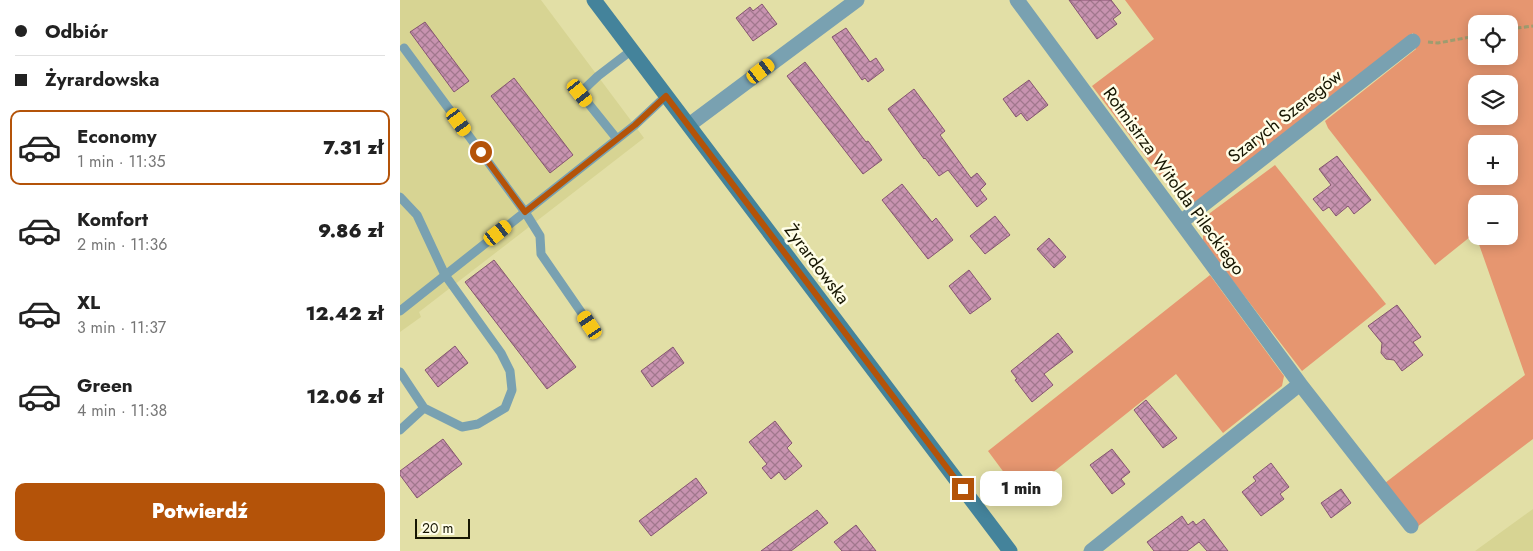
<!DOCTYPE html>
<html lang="pl">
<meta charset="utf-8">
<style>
body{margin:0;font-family:Jost,sans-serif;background:#f2f2f2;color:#222;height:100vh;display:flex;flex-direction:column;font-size:19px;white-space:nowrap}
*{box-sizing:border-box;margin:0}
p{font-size:16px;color:#767676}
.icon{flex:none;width:28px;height:28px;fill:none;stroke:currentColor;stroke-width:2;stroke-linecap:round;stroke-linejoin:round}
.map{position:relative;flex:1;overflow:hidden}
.panel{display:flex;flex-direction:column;background:#fff;width:400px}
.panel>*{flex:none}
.banner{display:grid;align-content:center;height:110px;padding:0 15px;background:#fff}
.controls{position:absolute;left:1068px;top:15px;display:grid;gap:10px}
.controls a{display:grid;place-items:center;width:50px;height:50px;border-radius:10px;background:#fff;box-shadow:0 2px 12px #0003;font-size:25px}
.scale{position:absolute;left:15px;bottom:12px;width:55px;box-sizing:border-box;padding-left:5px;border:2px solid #171602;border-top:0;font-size:14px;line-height:18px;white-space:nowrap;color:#171602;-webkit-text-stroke:4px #fffee8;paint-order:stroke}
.end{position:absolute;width:22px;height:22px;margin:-11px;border:6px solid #b45309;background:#fff;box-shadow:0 0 0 2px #fff}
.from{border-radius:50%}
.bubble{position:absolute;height:35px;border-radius:10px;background:#fff;box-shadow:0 2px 12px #0003;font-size:16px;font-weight:800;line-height:35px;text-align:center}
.car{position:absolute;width:15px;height:30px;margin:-15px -8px;border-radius:6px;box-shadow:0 0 4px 1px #0007;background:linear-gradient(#f5c518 24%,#345 0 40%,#f5c518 0 76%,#345 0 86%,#f5c518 0)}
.banner b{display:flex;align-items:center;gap:18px;height:48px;font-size:19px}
.banner b+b{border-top:1px solid #e0e0e0}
.banner i{width:12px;height:12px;background:#222}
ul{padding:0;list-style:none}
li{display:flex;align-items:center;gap:15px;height:75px;margin:0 10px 8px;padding:0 5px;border:2px solid transparent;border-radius:10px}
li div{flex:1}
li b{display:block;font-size:19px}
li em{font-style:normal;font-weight:800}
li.selected{border-color:#b45309}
li>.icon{width:45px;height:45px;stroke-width:1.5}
.cta{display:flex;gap:10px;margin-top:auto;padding:10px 15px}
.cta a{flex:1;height:58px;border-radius:10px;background:#b45309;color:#fff;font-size:20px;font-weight:800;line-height:58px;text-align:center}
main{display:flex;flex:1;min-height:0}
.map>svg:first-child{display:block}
</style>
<main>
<section class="panel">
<div class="banner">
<b><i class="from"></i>Odbiór</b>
<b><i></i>Żyrardowska</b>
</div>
<ul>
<li class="selected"><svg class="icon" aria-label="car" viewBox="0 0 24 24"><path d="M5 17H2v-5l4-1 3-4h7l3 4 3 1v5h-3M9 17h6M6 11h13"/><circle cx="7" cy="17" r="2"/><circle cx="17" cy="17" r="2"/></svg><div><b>Economy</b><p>1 min · 11:35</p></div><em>7.31 zł</em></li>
<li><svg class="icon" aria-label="car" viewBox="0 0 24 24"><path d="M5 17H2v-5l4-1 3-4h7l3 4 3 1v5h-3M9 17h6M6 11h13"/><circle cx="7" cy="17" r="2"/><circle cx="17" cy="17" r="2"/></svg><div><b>Komfort</b><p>2 min · 11:36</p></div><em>9.86 zł</em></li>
<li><svg class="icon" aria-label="car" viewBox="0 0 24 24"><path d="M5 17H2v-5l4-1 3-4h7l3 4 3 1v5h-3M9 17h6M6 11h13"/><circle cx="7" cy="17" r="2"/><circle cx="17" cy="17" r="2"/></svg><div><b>XL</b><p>3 min · 11:37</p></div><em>12.42 zł</em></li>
<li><svg class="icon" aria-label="car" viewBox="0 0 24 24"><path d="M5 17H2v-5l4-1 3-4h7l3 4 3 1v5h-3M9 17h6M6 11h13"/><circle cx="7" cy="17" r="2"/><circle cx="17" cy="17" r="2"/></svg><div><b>Green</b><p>4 min · 11:38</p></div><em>12.06 zł</em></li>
</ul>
<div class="cta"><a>Potwierdź</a></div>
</section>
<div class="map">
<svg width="1133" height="551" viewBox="0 0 1133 551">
<defs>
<pattern id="building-cross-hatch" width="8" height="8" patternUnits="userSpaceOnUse" patternTransform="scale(1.25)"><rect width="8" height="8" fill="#c893b0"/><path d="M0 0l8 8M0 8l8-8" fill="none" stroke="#a1778d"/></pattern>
</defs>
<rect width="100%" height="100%" fill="#e2dfa6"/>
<!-- built -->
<path fill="#d7d493" d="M0,0H141L244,138L19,312L21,317L0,332Z
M1133,509V551H1075Z"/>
<!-- grass -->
<path fill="#e69670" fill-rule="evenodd" d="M725,0H1133V439L1017,527L985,483L1125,375L1075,233L1035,265L928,128L925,121L1016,49L1013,33L795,203L779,201L692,86L754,39ZM1076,24H1109V56H1076ZM1076,84H1109V116H1076ZM1076,144H1109V176H1076ZM1076,204H1109V236H1076Z
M875,165L986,304L902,371L803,242V228L810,213Z
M810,275L884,376L882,386L823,433L776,374L622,497L588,451Z"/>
<!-- building -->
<path fill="url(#building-cross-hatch)" stroke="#855570" d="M669,0H711L721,13L713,19L717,24L697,39Z
M362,4L377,24L353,41L336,18L350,7L353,11Z
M25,22L69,81L54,92L10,32Z
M446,28L470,62L476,58L484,70L468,82L465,78L462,80L432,37Z
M405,62L466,142L468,141L482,160L463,174L387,76Z
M114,78L173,155L150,173L91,96Z
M629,80L648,105L627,121L621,113L616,117L603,99Z
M514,89L545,131L540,135L571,178L577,173L586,184L580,190L587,199L577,207L548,170L539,176L525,158L524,159L488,109Z
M937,156L971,200L954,214L948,206L936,216L929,207L923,211L913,199L931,185L919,169Z
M502,184L532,222L536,218L553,240L528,259L482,200Z
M595,216L610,235L585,254L570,236Z
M649,238L666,257L654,268L637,249Z
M94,260L176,367L147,389L65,282Z
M569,270L591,299L570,314L549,286Z
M997,305L1021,337L1013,342L1023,355L1002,371L994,360L986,359L981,353L982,343L968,326Z
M658,333L673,352L644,374L653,385L632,402L615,380L617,379L611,371Z
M55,346L68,363L38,387L25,370Z
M273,347L284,363L252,387L241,371Z
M746,400L777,438L763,448L734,410Z
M375,421L392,443L387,448L402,466L385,480L379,472L371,479L362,468L367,464L349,442Z
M43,439L62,464L17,498L0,475V471Z
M712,449L730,472L721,479L725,484L712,494L690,465Z
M871,463L889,487L880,494L884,499L861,516L842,492L856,481L853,477Z
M296,478L307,493L251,536L239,521Z
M941,489L951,503L931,518L921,503Z
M417,510L428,523L391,551H361Z
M782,516L788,525L793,521L796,525L804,519L828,551H807L799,542L787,551H754L747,542Z
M456,525L476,551H442L434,542Z"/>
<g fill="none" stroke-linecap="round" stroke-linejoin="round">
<!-- path -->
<path stroke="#9e9c6f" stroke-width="3" stroke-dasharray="5 2.5" stroke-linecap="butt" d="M1109,29L1133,26
M1028,42L1038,43L1076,36"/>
<!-- service -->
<path stroke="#79a1b1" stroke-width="9" d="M4,48L125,212L140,236L141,254L190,325
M217,139L180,93L198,76L232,50
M0,197L17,215L45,275L101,353L110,371L112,390L105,408L78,424L62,427L24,408
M0,311L235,125L266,96
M0,372L24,408L0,430"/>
<!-- minor -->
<path stroke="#79a1b1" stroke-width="15" d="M617,0L900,384L1011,526
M289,125L457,0
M781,222L1013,41
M691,551L900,384"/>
<!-- secondary -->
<path stroke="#44839b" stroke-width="15" d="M194,0L610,551"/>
</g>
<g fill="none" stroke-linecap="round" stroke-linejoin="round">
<!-- route -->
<path stroke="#b45309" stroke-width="6" d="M81,152L125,212L235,125L266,96L563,489"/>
</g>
<g text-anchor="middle" stroke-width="5" stroke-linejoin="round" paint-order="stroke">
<!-- street labels -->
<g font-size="18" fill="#171602" stroke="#fffee8">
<text transform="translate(885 116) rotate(-38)" y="6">Szarych Szeregów</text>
<text transform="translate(774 181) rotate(54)" y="6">Rotmistrza Witolda Pileckiego</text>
<text transform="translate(417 264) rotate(53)" y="6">Żyrardowska</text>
</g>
</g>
</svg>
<div class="controls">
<a><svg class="icon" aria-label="locate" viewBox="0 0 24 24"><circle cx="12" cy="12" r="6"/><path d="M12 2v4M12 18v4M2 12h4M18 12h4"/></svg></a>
<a><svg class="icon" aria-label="layers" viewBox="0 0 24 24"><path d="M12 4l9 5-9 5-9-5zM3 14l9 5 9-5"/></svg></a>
<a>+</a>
<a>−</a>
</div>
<div class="scale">20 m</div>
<i class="end from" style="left:81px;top:152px"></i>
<i class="end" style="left:563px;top:489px"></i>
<div class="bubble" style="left:580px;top:471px;width:82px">1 min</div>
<i class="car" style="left:361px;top:71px;rotate:53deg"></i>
<i class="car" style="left:180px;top:93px;rotate:141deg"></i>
<i class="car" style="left:59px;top:122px;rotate:144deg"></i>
<i class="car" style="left:98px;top:233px;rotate:52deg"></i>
<i class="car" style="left:190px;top:325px;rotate:326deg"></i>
</div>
</main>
